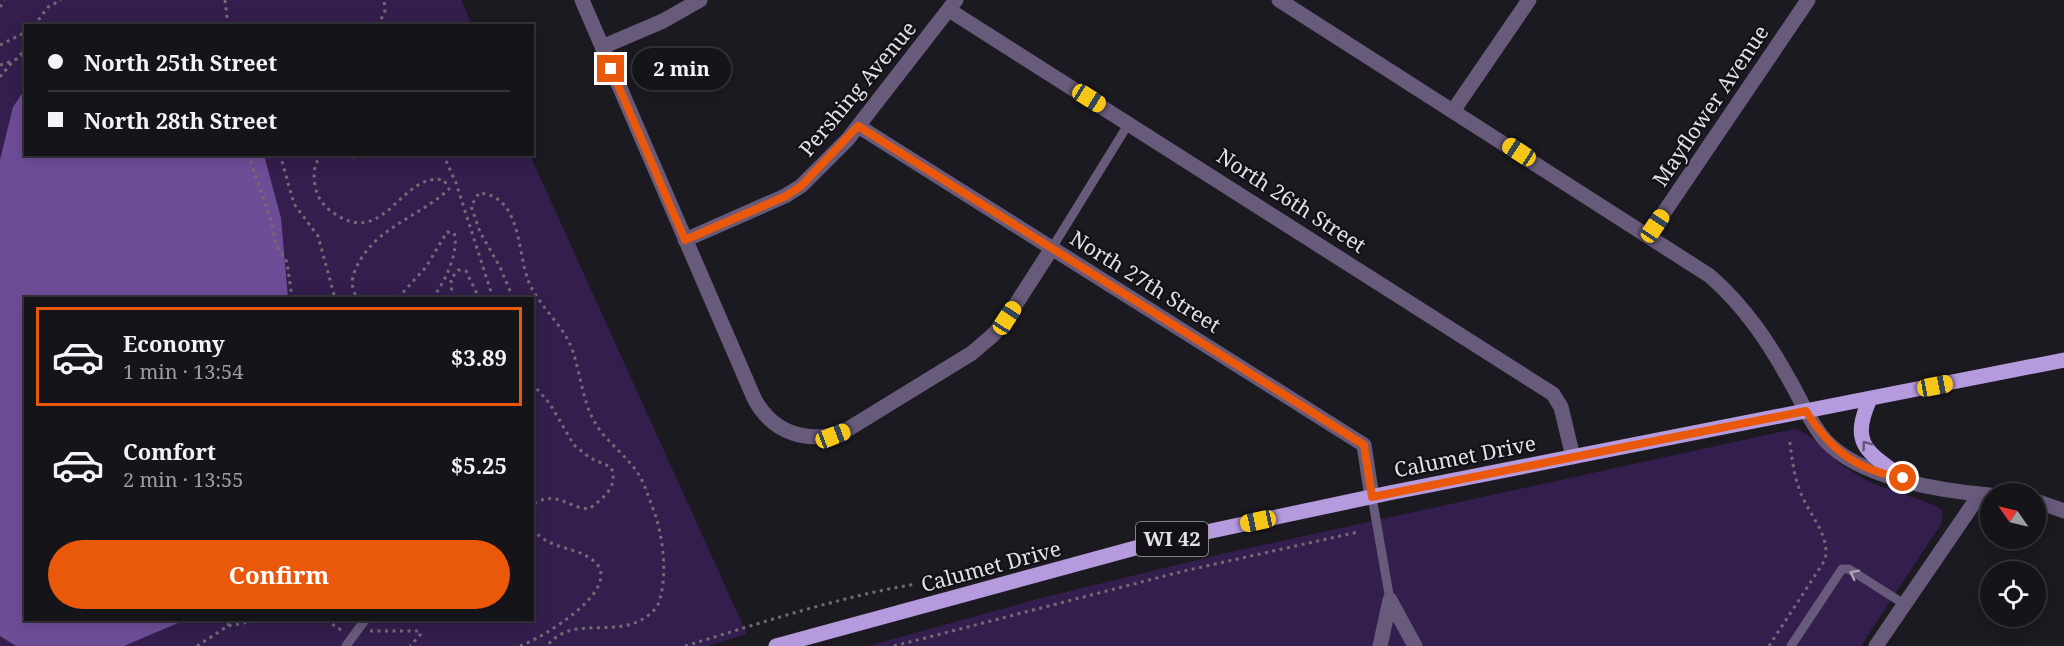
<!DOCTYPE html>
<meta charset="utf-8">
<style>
body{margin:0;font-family:"Noto Serif",serif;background:#222126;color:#f1f3f6;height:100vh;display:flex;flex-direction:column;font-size:22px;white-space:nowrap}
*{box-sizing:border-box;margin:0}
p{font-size:20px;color:#9d9ea2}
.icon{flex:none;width:33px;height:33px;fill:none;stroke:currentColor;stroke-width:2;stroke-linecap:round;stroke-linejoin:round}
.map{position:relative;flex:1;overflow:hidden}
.sheet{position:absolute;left:24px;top:297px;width:510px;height:324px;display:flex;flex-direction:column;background:#151419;border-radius:0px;box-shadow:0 3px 15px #0003,0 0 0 2px #343338}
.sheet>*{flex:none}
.hud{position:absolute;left:24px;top:24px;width:510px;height:132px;border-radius:0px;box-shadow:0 3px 15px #0003,0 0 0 2px #343338;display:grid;align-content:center;height:132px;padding:0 24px;background:#151419}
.needle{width:39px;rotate:304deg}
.tools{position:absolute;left:1980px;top:483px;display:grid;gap:12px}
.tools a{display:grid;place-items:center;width:66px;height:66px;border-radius:50%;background:#151419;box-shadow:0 3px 15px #0003,0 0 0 2px #343338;font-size:30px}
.end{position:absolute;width:27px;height:27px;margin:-14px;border:8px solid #ea580c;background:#fff;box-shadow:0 0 0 3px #fff}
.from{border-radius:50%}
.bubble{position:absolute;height:42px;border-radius:21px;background:#151419;box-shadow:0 3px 15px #0003,0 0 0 2px #343338;font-size:20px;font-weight:700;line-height:42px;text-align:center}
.car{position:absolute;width:18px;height:36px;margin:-18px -9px;border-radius:8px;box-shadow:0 0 4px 2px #0007;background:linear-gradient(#f5c518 24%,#345 0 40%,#f5c518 0 76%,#345 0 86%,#f5c518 0)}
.hud b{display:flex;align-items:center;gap:21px;height:57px;font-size:22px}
.hud b+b{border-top:2px solid #343338}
.hud i{width:15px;height:15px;background:#f1f3f6}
ul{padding:10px 0 0;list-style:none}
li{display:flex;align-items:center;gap:18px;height:99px;margin:0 12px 9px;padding:0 12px;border:3px solid transparent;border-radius:0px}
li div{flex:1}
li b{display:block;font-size:22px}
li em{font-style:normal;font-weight:700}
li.selected{border-color:#ea580c}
li>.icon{width:54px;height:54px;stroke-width:1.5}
.cta{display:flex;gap:12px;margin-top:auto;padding:12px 24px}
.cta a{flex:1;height:69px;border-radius:36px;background:#ea580c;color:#fff;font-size:24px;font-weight:700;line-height:69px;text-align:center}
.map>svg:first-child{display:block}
</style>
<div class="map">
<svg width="2064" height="646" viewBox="0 0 2064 646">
<rect width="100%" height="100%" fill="#1c1a21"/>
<!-- green -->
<path fill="#341e4d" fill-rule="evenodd" d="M0,0H461L472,25L26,26V154L530,155L747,634L708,646H0ZM26,298H532V620H26Z
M1794,429C1811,432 1824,451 1838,462C1849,470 1862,478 1874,484C1888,490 1936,503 1943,511L1941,524L1861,646H868L1041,598L1226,553Z"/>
<!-- water -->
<path fill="#6e4d97" d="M25,89L26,154L264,155L281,218L288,298H26V620H185L124,646H16L0,636V160L13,107Z"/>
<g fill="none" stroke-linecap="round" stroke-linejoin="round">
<!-- path -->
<path stroke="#6f6d73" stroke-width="3" stroke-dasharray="3 4.5" stroke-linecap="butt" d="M225,0L228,26
M0,7L4,0
M34,26L48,7L61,0
M378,26L385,11L384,0
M0,45L26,32
M20,55L26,50
M0,65L13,61
M0,77L13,61L26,54
M248,154L270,217L276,244L287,262L292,298
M280,154L294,204L318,236L335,298
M322,154C314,163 313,173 315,185C317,198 324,207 335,214C386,248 401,171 444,180L449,189C417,219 371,228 354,273C351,281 352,292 358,298
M346,154L354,157L358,154
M443,154L456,183L493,298
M398,298L426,267L447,232L454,233C460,250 444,285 432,298
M452,298L451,279L458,270L466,271L479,298
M513,298L500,267L480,232L471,206L479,193C521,196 517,250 528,280C538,306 563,324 572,349C580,371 582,398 593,419C604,441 627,455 639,475C646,487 651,504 656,517C664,544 668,581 657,607C624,646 575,610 547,646
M532,383L550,404L574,445L590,458L611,467C619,487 603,498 589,509C566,507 560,492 536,502L532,509
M326,620L344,632
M228,626L230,620
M370,631H420V635L410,646
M197,646L228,626L260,620
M520,646C540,639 624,590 595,562C577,545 546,551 532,527
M685,646C761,623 838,597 916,584
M894,646L1184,571L1358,532
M1769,646L1825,560C1831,535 1808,514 1800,491C1793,473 1792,456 1789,437"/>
<!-- lane -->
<path stroke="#685a7b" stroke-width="9" d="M1052,248L1129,123
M1372,497L1390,600
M346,646L365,620
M1791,646L1842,569H1849L1904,604"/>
<!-- street -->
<path stroke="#685a7b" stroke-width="15" d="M582,0L754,398C772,433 808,445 845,431L972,353L993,335L1007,318L1052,248
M1279,0L1710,276C1745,307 1768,341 1790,381C1801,400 1810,423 1825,440C1859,478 1941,491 1990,495
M949,10L1553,394L1561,407L1573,457
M602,47L663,21L700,0
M1453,111L1529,0
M858,126L1364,445L1372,497
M1648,236L1808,0
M685,240L785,196L801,186L848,139L956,0
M2036,501L2064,511
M1390,600L1415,646
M1380,646L1390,600
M1876,646L1980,494"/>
<!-- primary -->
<path stroke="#b69ade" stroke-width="15" d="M1870,399C1849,445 1868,452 1903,478
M776,646L1150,544L1389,493L2064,360"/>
</g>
<!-- one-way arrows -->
<defs><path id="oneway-chevron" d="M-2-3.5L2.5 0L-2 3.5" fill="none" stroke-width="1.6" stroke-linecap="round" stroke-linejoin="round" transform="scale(1.5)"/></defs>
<use stroke="#64567a" href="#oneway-chevron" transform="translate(1866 445) rotate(-126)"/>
<use stroke="#aba4b5" href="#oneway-chevron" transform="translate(1854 574) rotate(-153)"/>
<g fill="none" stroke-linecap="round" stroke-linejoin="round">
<!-- route -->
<path stroke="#ea580c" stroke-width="8" d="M611,69L685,240L786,196L801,186L858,126L1364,445L1372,497L1806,411C1831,451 1857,470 1903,478"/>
</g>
<g text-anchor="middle" stroke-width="4.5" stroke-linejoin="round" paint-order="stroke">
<!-- shield labels -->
<rect fill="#131117" stroke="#a4a3a7" stroke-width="1.5" x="1136" y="522" width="72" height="34" rx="4.5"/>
<g font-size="20" font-weight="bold" fill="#e2e1e5">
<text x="1172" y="546">WI 42</text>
</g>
<!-- street labels -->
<g font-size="21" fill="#e2e1e5" stroke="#131117">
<text transform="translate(858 89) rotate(-50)" y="7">Pershing Avenue</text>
<text transform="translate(1711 106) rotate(-56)" y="7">Mayflower Avenue</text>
<text transform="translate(1291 201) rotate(33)" y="7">North 26th Street</text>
<text transform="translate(1145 282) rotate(32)" y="7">North 27th Street</text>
<text transform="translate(1465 457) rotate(-11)" y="7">Calumet Drive</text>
<text transform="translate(991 567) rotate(-15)" y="7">Calumet Drive</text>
</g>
</g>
</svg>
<div class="tools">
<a><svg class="needle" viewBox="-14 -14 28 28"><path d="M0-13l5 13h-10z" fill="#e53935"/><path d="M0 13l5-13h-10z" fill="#9d9ea2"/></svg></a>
<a><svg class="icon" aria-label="locate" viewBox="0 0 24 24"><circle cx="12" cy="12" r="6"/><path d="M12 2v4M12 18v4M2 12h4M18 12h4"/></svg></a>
</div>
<i class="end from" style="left:1903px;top:478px"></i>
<i class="end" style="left:611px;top:69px"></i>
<div class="bubble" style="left:632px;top:48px;width:99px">2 min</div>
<i class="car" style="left:1089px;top:98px;rotate:122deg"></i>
<i class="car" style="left:1519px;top:152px;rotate:303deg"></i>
<i class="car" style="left:1655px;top:226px;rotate:34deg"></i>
<i class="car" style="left:1007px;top:318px;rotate:33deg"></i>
<i class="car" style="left:1935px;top:386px;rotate:79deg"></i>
<i class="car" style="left:833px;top:436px;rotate:69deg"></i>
<i class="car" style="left:1258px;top:521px;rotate:258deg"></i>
<div class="hud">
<b><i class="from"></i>North 25th Street</b>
<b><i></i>North 28th Street</b>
</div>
<section class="sheet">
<ul>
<li class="selected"><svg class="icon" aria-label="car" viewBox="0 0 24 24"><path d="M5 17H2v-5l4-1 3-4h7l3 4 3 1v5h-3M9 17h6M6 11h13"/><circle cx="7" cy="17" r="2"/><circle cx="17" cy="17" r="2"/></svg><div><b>Economy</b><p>1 min · 13:54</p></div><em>$3.89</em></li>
<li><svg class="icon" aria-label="car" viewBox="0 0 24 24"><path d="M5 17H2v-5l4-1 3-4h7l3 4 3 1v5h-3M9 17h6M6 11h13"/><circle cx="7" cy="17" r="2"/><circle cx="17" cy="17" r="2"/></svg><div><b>Comfort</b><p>2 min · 13:55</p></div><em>$5.25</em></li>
</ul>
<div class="cta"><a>Confirm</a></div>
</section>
</div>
